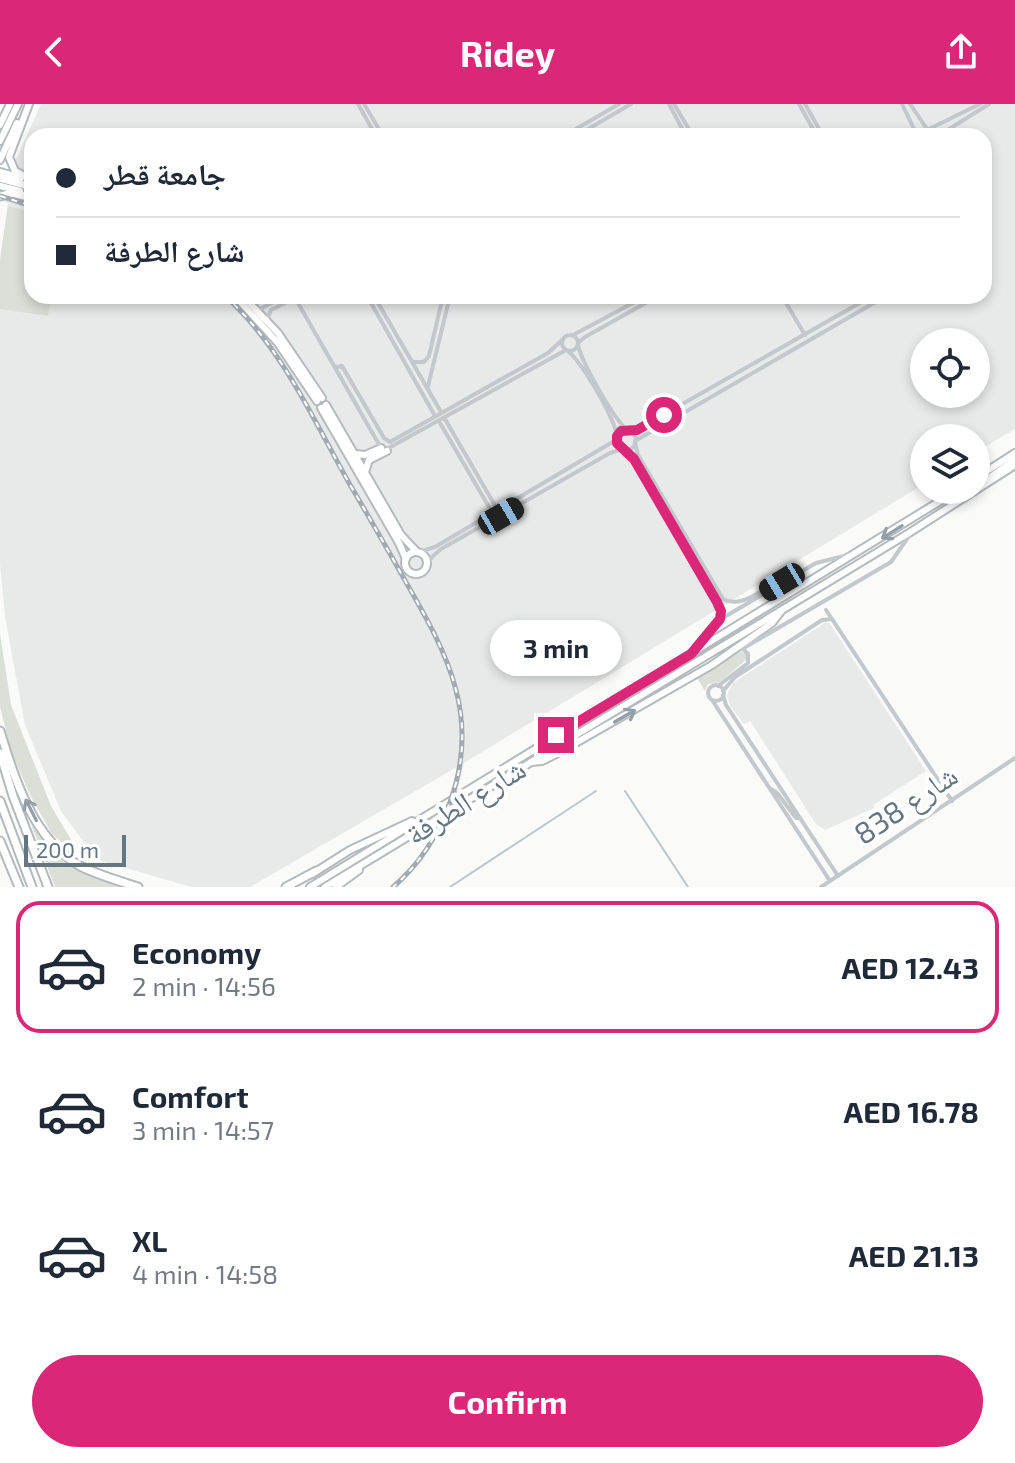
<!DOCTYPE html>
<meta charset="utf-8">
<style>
body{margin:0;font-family:"Exo 2","Noto Naskh Arabic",sans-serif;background:#f2f2f3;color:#1f2937;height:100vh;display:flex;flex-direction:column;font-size:30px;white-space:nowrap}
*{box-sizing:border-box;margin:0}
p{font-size:26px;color:#747a83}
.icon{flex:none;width:44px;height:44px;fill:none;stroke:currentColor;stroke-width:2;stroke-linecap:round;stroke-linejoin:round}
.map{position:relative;height:783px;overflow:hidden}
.panel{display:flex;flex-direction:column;background:#fff;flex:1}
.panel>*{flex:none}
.top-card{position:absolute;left:24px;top:24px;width:968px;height:176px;border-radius:24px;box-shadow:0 4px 12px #0003;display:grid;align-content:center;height:176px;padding:0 32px;background:#fff}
.fabs{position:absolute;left:910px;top:224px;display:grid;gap:16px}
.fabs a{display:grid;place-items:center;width:80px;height:80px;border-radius:50%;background:#fff;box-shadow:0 4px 12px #0003;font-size:40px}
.scale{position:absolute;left:24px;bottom:20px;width:102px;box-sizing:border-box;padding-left:8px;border:4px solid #657683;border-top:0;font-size:22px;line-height:28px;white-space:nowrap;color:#657683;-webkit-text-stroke:6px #fff;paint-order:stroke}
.end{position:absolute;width:36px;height:36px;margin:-18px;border:10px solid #db2777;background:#fff;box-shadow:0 0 0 4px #fff}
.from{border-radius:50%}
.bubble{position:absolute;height:56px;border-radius:28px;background:#fff;box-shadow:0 4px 12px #0003;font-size:26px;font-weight:700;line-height:56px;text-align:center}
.car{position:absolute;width:24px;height:48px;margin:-24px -12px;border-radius:10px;box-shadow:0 0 6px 2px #0007;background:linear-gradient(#222 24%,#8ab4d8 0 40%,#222 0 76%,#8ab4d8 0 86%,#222 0)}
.top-card b{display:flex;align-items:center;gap:28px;height:76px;font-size:30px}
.top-card b+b{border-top:2px solid #e0e1e3}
.top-card i{width:20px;height:20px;background:#1f2937}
ul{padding:14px 0 0;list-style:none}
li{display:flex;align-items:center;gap:24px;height:132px;margin:0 16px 12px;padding:0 16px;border:4px solid transparent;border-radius:24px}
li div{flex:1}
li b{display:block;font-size:30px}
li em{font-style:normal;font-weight:700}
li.on{border-color:#db2777}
li>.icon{width:72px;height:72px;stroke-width:1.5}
.button{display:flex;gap:16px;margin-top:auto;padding:16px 32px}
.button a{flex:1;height:92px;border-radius:48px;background:#db2777;color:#fff;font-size:32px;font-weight:700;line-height:92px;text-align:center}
header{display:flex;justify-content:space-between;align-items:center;height:104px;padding:0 32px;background:#db2777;color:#fff;font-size:36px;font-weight:700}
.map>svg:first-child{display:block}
</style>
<header><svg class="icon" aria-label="back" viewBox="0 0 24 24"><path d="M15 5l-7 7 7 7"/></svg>Ridey<svg class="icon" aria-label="share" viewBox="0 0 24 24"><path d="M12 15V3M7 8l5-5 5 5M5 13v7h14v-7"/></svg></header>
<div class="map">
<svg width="1015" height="783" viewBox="0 0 1015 783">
<rect width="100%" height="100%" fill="#fafaf8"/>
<!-- built -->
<path fill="#e8e9e9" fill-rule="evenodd" d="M41,0H1015V325L976,348V334H924V380L464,659L456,694L442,726L423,756L398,783H390L419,753L437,724L451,693L457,663L250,783H192L97,756L61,707L25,621L5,513L0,460V156L8,99L0,96V90L9,93L13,61ZM32,32H984V192H32ZM924,238H976V290H924Z
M826,518L830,520L926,667L873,701L874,704L825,726L816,720L750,617L744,620L730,602L727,591L733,579Z"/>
<!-- green -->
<path fill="#dadfd7" d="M8,102L32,109V192H51L48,212L0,205V156Z
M0,530L11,601L51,702L73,739V751L70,745L52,730L31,693L11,647L0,603Z
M739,547L747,550V555L720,578L708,580L705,587L697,574Z
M31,720L56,753L78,767L120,783H55Z"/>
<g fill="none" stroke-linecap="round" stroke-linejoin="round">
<!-- stream -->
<path stroke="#bbc7cb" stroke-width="2" d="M625,687L688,783
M450,783L596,687"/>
<defs>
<path id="major" d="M29,0L9,53L15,67L32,76
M0,21L10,0
M0,37L18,0
M0,56L17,19
M0,68L21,74
M0,82L20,87
M235,192L278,239L317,297
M243,192L278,229L322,294
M326,301L401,431L417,448
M321,304L399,439L406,455
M355,350L365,351L381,344
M365,368L369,356L387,347
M976,374L1015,349
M989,374L1015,356
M405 459a11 11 0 1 1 22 0a11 11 0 1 1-22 0Z
M531,658L542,657L560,648L712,561L772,519L782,506
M312,770L350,746L412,717
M310,783L958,386
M325,783L909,429L1015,361
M336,783L359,766"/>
<path id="highway" d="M0,74L32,83
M0,92L13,89L32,94
M0,627C15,676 33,735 80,762C98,771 119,777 138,783
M0,649L13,692L48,783
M0,697L32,783
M0,737L19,783
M286,783L316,767"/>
</defs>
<!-- major casing -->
<use href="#major" stroke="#b5babe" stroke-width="10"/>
<!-- highway casing -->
<use href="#highway" stroke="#b4b9bd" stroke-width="11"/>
<!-- minor -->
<path stroke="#c3c8cc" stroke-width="4" d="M358,0L376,32
M364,0L383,32
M669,0L686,32
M674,0L693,32
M799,0L817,32
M805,0L823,32
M902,0L917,31
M910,0L927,25
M929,25L980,0
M564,32L619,0
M576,32L631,0
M938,32L989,0
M984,124L990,131L988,137L984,140
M294,192L381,344L385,346L566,246
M367,192L435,312
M374,192L441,308
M782,192L805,231
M258,206L285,192
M267,216L271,206L299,192
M562 239a8 8 0 1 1 16 0a8 8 0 1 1-16 0Z
M573,231L646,192
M578,239L585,233L658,192
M578,241C582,259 614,315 627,326
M568,247C583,260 614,313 617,332
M412,258H424L429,252L443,192
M337,263L342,262L384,334L390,338L548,249L562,236
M428,282L450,192
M445,315L501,412
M440,319L496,415
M616 336a10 10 0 1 1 20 0a10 10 0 1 1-20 0Z
M630,327L642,323L872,192
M635,337L886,192
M635,339L638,351L723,495C744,506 762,482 782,478
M624,345L634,355L717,498L721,507L720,515
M419,448L435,443L616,336
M428,460L432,453L441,445L610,349L622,345
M826,506L952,697
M695,545L710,525L721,515L816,459L848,451
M742,545L891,458L909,432
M708 589a8 8 0 1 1 16 0a8 8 0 1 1-16 0Z
M718,582L748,559V550L743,545
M723,587L735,573L822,516L832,515
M723,591L726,601L838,772
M712,596L830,777
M771,685L778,690L796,714H800
M821,783L1015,654"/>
<!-- major -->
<use href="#major" stroke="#fff" stroke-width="6"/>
<!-- highway -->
<use href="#highway" stroke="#fff" stroke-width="7"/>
<defs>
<path id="rail" d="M0,92L32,102
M225,192C281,242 313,315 349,379C369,413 388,446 407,480C448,551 481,614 450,698C438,731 419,761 393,783"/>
</defs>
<!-- rail casing -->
<use href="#rail" stroke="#a2aab0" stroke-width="5"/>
<!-- rail -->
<use href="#rail" stroke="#fff" stroke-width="2" stroke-dasharray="6" stroke-linecap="butt"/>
</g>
<!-- one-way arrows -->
<defs><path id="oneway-shaft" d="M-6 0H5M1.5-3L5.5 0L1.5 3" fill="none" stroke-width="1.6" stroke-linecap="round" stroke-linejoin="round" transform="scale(2)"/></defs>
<g stroke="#939fa8">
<use href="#oneway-shaft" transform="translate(892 428) rotate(148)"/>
<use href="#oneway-shaft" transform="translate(625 612) rotate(-30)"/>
<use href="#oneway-shaft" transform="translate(31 706) rotate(-117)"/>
</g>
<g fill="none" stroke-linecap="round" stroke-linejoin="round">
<!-- route -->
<path stroke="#db2777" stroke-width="10" d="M556,631L691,550L720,515L721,507L717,498L634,355L617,339V332L621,327L637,326L664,311"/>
</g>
<g text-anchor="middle" stroke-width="8" stroke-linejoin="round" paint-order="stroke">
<!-- street labels -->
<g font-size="30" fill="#657683" stroke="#fff">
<text transform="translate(466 698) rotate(-32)" y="10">شارع الطرفة</text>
<text transform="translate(906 701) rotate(-34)" y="10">شارع 838</text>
</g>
</g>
</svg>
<div class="fabs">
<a><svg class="icon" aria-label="locate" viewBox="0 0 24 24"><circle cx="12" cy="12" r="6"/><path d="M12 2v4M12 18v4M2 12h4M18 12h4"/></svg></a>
<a><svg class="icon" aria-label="layers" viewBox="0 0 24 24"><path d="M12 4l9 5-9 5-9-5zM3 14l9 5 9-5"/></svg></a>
</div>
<div class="scale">200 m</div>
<i class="end from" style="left:664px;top:311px"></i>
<i class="end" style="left:556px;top:631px"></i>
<div class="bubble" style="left:490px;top:516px;width:132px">3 min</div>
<i class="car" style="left:501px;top:412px;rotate:60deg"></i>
<i class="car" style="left:782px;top:478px;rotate:239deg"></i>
<div class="top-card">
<b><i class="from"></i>جامعة قطر</b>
<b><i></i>شارع الطرفة</b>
</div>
</div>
<section class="panel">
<ul>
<li class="on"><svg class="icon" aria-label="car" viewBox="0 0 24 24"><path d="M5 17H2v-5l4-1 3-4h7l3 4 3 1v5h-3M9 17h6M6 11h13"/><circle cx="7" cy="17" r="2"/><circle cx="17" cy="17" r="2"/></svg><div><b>Economy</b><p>2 min · 14:56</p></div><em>AED 12.43</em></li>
<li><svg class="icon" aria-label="car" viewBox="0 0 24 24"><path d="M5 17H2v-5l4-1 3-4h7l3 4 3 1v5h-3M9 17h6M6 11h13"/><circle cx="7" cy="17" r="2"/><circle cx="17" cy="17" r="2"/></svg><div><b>Comfort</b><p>3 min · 14:57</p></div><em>AED 16.78</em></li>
<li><svg class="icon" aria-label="car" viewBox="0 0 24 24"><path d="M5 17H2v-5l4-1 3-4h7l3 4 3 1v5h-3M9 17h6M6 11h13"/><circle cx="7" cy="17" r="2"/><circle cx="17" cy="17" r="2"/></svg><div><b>XL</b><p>4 min · 14:58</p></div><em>AED 21.13</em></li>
</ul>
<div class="button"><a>Confirm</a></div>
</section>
